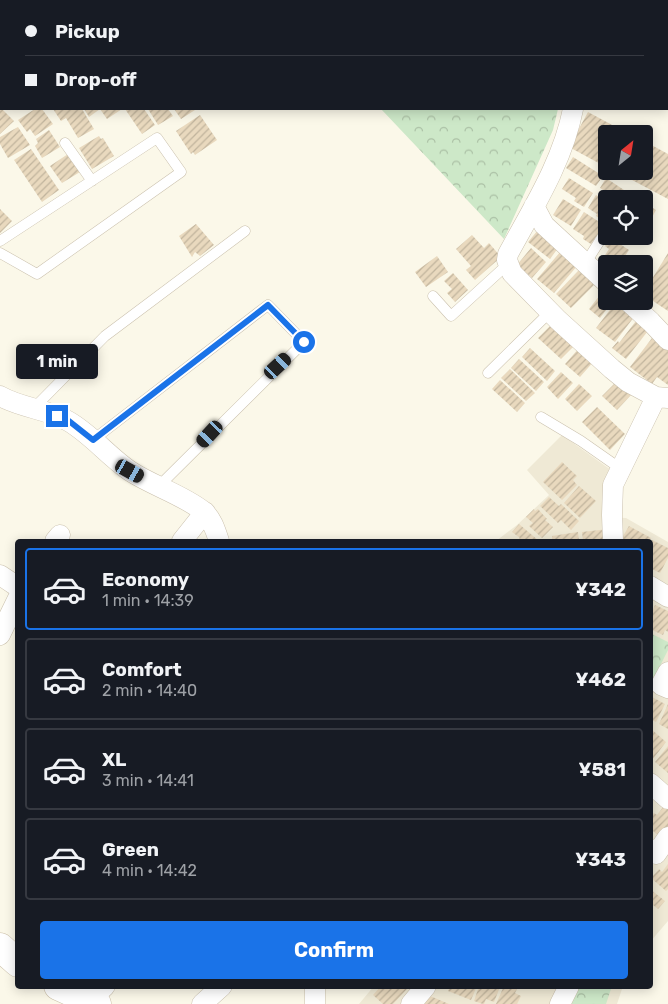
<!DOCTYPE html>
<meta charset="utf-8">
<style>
body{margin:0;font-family:Rubik,sans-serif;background:#20242c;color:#f1f3f6;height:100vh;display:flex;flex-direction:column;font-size:19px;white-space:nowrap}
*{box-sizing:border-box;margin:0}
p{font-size:16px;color:#9ea1a6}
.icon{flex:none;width:28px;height:28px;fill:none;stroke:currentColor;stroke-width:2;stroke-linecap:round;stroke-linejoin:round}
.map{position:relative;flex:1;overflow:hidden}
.sheet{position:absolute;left:15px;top:539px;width:638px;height:450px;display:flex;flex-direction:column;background:#171b24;border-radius:5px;box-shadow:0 2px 12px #0003}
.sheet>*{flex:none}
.top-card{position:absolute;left:0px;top:0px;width:669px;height:110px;box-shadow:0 2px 12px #0003;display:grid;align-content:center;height:110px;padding:0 25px;background:#171b24}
.needle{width:32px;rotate:30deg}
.tools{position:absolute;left:598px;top:125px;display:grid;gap:10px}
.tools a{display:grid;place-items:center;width:55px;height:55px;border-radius:5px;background:#171b24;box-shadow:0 2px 12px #0003;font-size:25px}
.end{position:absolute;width:22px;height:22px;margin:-11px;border:6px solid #1a73e8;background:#fff;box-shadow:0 0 0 2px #fff}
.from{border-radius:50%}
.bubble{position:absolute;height:35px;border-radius:5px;background:#171b24;box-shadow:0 2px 12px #0003;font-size:16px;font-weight:700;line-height:35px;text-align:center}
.car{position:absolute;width:15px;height:30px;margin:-15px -8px;border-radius:6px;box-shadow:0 0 4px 1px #0007;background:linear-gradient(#222 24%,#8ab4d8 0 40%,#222 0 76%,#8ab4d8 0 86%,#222 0)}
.top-card b{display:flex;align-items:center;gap:18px;height:48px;font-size:19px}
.top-card b+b{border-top:1px solid #363941}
.top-card i{width:12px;height:12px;background:#f1f3f6}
ul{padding:9px 0 0;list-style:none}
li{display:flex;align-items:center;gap:15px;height:82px;margin:0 10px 8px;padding:0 15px;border:2px solid #363941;border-radius:5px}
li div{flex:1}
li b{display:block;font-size:19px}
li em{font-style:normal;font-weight:700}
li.active{border-color:#1a73e8}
li>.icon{width:45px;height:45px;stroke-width:1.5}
.action{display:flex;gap:10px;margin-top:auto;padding:10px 25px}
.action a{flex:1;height:58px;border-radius:5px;background:#1a73e8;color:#fff;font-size:20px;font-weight:700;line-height:58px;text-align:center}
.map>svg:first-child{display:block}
</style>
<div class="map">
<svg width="668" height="1004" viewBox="0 0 668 1004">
<defs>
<pattern id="park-crowns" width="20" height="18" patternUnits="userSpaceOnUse" patternTransform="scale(1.25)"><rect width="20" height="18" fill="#cde8c8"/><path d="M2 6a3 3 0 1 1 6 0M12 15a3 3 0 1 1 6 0" fill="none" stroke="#abc0a5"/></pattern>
<pattern id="building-hatch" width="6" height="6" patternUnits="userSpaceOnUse" patternTransform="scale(1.25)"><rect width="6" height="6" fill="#e9d9be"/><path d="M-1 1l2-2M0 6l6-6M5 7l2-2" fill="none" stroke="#c1b49d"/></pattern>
</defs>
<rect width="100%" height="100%" fill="#fbf8e9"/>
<!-- residential -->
<path fill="#efe9d5" d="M562,435L611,470L603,517L626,518L668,542V921L650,942V541H496L517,525L549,495L527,470Z
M374,986H623L617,1004H359Z"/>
<!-- park -->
<path fill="url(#park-crowns)" d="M381,109H558L553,130L504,239Z
M650,633L668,642V650L650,686Z
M578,986H612L606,1004H569Z"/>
<!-- building -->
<path fill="url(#building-hatch)" d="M0,109H2L14,121L0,134Z
M35,109H42L53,124L35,136L30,129L27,132L18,120Z
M53,109H82L94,129L78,138L66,118L61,121Z
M84,109H122L107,119L100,109L89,117Z
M125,109H144L155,125L142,134Z
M148,109H168L173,116L158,125Z
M174,109H194L195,110L181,119Z
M588,112L629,134H606V167L569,147Z
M200,115L217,140L195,155L193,152L191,154L176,131Z
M18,127L30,145L8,158L0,144V137Z
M49,130L60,147L42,158L35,146L38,143L36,139Z
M99,136L101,139L103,138L114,156L92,169L79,148Z
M644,141L668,154V199L615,171H644Z
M31,149L59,190L42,202L14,160Z
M68,154L80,172L62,183L50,166Z
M573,157L603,176L596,186L566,168Z
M569,178L593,193L584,207L574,201L576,198L562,189Z
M606,178L630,194L627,199H617L600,188Z
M596,195L606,201V223L596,216L597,214L588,208Z
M563,199L581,210L571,226L553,215Z
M644,202L656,210L650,221L644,217Z
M0,209L12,221L0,233Z
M584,212L604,225L591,244L583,239L584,236L573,229Z
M196,224L214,245L200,256L195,252L192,257L179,236Z
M538,230L561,244L550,259L528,242Z
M472,235L484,248L489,243L501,257L475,280L466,270L471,266L456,249Z
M622,236H639L634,244Z
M611,238L629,250L620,264L605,255L609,249L605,246Z
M531,248L546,262L532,278L517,265Z
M561,251L578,265L554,293L537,279Z
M668,253V311L644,295V292Z
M437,256L448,272L426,287L415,272Z
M579,270L594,285L571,308L556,294Z
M453,273L468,290L455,302L447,293L452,289L444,281Z
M604,290L606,292V301H613L600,318L589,309Z
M616,302L634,317L615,342L596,328Z
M639,317L651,327L626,359L612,348L618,341L619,343Z
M551,325L576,344L561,359L538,338Z
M652,338L668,350V385L657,377L652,384L630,367Z
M580,347L595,360L580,377L565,364Z
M530,348L555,371L547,381L522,357Z
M519,359L544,382L536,391L511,368Z
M510,369L535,393L526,401L501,378Z
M561,372L573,383L558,399L547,387Z
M500,380L525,403L517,412L492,389Z
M617,381L632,394L617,410L602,396Z
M579,384L592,396L577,411L565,399Z
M597,407L625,434L610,450L582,422Z
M562,462L577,476L573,480L577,485L562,500L543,482Z
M579,486L596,501L580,518L564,503Z
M549,497L559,506L561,504L579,521L571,530L561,520L558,523L540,506Z
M534,509L535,511L538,509L547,519L545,520L553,527L542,538L529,526L533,523L526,517Z
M519,524L539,541H517L520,538L512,532Z
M629,526L651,538L649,541H628L622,538Z
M608,529L610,541H583L582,532Z
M578,532L579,541H552V536Z
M652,540L668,548V558L660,573L650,568V544Z
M655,605L668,611V632L665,630L663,635L650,629V616Z
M650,696L665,704L656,722L650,719Z
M668,704V729L659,724Z
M650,728L666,742L652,760L650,758Z
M668,746V773L655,762Z
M664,806L668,809V831L662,839L653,831L650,835V817L654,813L657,815Z
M668,864V889L666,891L651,878L659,869L662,872Z
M650,889L665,901L658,909L653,905L650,909Z
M381,986H406L408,988L393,1004H383L373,995Z
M450,986H477L471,1000L448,991Z
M479,986L500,987L494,1002L486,999L484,1004H483L474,1001Z
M504,986H512L517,989L515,993L521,996L517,1004H496Z
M423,993L449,1004H419Z"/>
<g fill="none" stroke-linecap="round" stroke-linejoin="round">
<defs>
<path id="lane" d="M0,52L1,54
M65,143L92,181
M0,241L157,138L181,172L37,274L0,253
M585,264L606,231
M433,296L451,316L508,264
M488,373L550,312
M34,408L105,336L245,231
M541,417L581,441L621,469
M93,440L268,305L304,342L158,487"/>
<path id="street" d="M539,0L540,1
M573,109C563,161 533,208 508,254L507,260L512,273L558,320L612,369L628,382L656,397L668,398
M534,206L544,225L606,282
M628,301L651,322L668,340
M0,396C21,408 47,409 68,421C91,434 108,456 130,471C153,486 181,494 203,511C212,518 216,532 219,541
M55,541L60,535
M182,541L205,512
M613,541L612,515L613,485L656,397
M0,575L18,587
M650,586L668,597
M0,635L18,598
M668,672L661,685L668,688
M650,783L668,799
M650,849L656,854L668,837
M315,986V1004
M89,1001L105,986
M202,1004L222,986
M411,1004L426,986
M560,1004L569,986"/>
<path id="secondary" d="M31,1L32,0
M0,32L1,31
M0,947L18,963
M58,986L97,1004"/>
</defs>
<!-- lane casing -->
<use href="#lane" stroke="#cac0ad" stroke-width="11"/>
<!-- street casing -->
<use href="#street" stroke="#cac0ad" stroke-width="21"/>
<!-- secondary casing -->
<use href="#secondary" stroke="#cbbfa8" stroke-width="29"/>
<!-- lane -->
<use href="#lane" stroke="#fff" stroke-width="10"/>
<!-- street -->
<use href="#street" stroke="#fff" stroke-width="20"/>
<!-- secondary -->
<use href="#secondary" stroke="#fff" stroke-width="28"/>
</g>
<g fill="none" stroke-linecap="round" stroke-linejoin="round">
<!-- route -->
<path stroke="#1a73e8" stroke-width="6" d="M57,416L69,421L93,440L268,305L304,342"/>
</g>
</svg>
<div class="tools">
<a><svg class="needle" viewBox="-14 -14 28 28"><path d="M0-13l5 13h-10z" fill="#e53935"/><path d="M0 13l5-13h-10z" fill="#9ea1a6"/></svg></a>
<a><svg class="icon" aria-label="locate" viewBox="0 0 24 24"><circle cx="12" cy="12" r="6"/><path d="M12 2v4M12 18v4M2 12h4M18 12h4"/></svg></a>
<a><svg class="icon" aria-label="layers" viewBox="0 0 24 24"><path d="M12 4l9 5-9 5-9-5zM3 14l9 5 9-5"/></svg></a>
</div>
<i class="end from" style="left:304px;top:342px"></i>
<i class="end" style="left:57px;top:416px"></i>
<div class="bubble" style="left:16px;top:344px;width:82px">1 min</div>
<i class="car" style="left:278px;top:366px;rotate:47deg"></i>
<i class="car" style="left:210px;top:434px;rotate:223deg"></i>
<i class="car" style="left:130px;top:471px;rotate:119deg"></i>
<div class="top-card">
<b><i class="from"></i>Pickup</b>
<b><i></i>Drop-off</b>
</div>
<section class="sheet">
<ul>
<li class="active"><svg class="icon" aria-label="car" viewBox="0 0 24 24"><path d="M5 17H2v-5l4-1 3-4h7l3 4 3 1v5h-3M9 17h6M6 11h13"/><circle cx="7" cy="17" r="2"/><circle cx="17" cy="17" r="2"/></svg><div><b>Economy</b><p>1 min · 14:39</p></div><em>¥342</em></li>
<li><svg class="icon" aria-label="car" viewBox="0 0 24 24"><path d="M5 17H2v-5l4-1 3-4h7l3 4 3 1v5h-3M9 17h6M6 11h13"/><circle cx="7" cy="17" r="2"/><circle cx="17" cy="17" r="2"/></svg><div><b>Comfort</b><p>2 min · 14:40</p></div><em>¥462</em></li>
<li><svg class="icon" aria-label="car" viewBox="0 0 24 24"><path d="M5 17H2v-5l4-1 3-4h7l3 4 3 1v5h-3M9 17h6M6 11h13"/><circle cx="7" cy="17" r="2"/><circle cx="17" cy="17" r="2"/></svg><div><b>XL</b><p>3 min · 14:41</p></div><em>¥581</em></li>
<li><svg class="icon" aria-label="car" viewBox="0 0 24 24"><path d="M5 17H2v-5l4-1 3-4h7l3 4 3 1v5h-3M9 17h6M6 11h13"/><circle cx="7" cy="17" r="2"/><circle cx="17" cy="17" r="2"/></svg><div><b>Green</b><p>4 min · 14:42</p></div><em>¥343</em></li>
</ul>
<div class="action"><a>Confirm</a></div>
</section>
</div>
